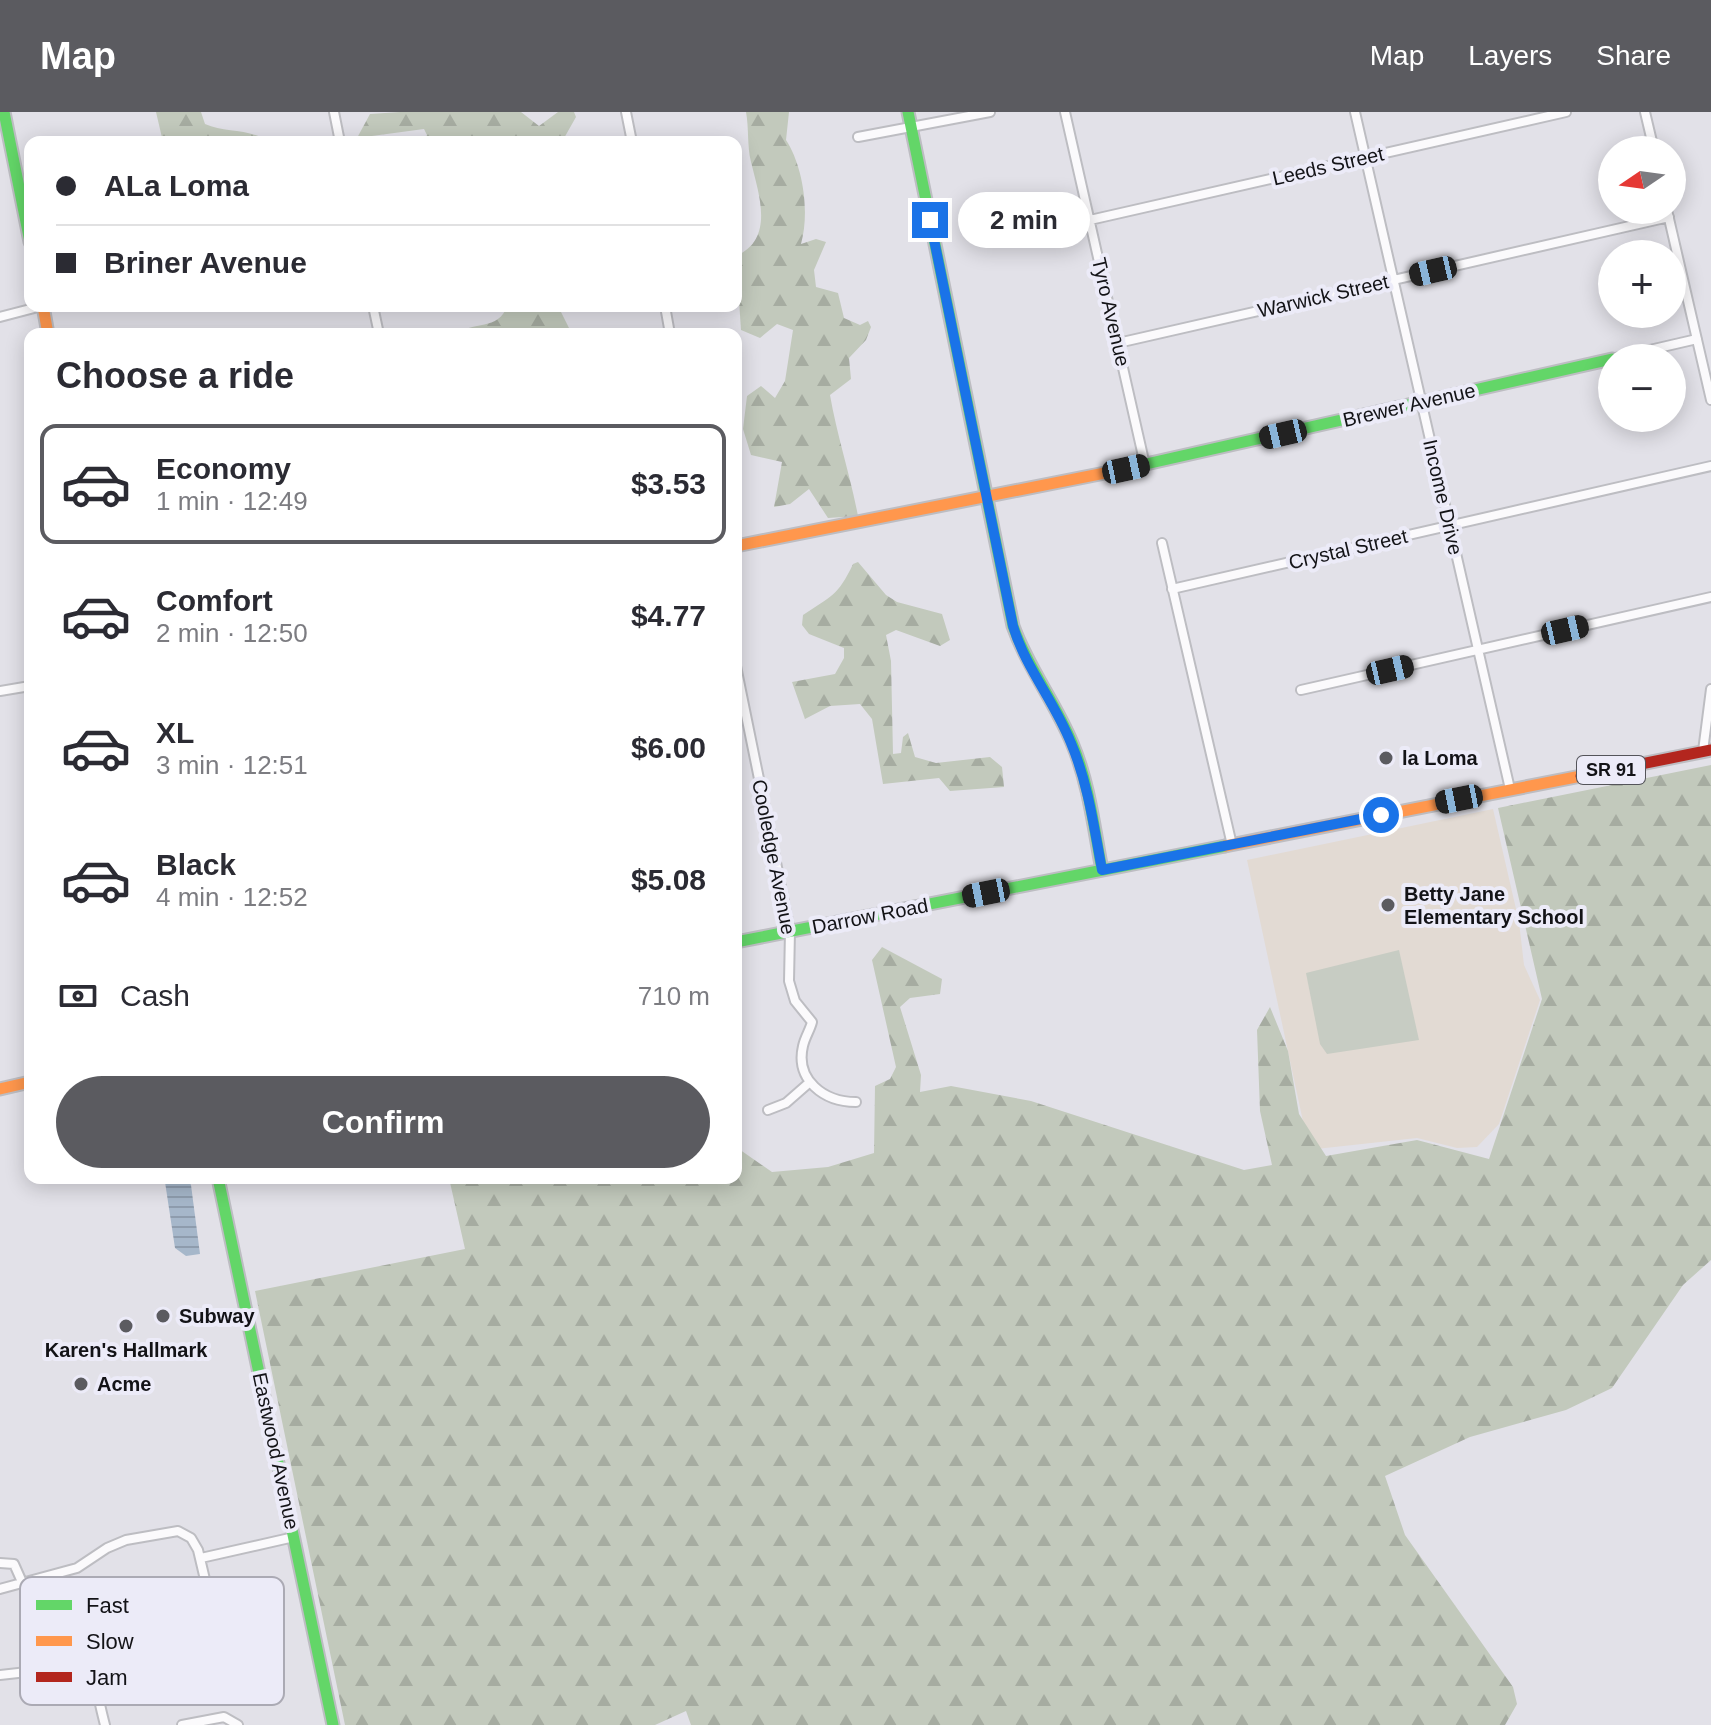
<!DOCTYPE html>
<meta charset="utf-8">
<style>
body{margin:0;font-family:Helvetica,sans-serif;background:#f7f7f7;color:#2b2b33;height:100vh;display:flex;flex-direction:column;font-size:30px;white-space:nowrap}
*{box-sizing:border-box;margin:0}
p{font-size:26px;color:#7c7c81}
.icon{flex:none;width:44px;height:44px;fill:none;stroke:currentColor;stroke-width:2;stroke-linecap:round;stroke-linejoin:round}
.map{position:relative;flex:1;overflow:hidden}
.details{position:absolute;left:24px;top:216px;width:718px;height:856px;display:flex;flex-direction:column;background:#fff;border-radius:16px;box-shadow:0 4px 20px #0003}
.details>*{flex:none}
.banner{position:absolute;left:24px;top:24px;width:718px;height:176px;border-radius:16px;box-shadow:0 4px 20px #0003;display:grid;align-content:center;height:176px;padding:0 32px;background:#fff}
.needle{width:52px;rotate:257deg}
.buttons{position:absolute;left:1598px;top:24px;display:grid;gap:16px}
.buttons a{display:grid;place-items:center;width:88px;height:88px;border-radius:50%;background:#fff;box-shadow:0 4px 20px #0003;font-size:40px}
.end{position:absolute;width:36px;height:36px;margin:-18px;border:10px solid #1a73e8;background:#fff;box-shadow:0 0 0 4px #fff}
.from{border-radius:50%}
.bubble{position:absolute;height:56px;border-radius:28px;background:#fff;box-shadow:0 4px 20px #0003;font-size:26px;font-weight:800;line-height:56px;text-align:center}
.car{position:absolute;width:24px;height:48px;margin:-24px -12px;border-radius:10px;box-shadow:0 0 6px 2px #0007;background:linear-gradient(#222 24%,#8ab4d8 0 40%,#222 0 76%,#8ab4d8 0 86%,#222 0)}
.banner b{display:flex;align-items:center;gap:28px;height:76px;font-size:30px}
.banner b+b{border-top:2px solid #e1e1e2}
.banner i{width:20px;height:20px;background:#2b2b33}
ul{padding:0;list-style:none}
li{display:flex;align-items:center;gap:24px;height:120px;margin:0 16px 12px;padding:0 16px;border:4px solid transparent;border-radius:16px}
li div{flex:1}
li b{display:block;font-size:30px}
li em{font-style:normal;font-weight:800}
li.active{border-color:#5b5b60}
li>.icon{width:72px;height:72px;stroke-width:1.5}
h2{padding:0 32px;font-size:36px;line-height:96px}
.pay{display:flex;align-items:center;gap:20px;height:88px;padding:0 32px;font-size:30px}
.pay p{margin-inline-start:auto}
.button{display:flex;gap:16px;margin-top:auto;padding:16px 32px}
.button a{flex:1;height:92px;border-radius:48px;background:#5b5b60;color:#fff;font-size:32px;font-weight:800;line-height:92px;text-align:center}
header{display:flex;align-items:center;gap:48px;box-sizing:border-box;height:112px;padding:0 40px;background:#5b5b60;color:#fff}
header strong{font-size:38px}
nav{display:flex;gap:44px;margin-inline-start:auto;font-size:28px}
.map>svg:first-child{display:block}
</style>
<header>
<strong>Map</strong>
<nav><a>Map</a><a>Layers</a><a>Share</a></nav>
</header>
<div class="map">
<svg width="1711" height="1613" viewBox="0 0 1711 1613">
<defs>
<pattern id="forest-firs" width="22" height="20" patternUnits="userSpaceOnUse" patternTransform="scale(2)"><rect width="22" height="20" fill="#c2c9bc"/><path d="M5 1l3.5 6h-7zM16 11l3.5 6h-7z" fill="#a6aca1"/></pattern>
<pattern id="water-rules" width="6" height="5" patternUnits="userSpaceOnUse" patternTransform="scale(2)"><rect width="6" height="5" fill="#a6b7ca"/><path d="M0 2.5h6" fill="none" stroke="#8e9cad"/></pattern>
</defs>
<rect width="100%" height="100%" fill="#e2e1e8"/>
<!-- education -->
<path fill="#e2dad3" d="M1493,697L1519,810L1524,853L1540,888L1499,1012L1477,1035L1457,1036L1417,1026L1316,1037L1307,1028L1247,748Z"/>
<!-- forest -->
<path fill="url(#forest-firs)" d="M156,0H201L205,12C225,21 251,16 268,30H163Z
M400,0H521L539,14L558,0H574L576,5L563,28L557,30H423L427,23L424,17L357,26L370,2Z
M746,0H789L786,28C803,54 810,100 801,132L816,127L826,130L814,158L816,175L838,181L844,206L860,213L868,209L871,215L866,228L849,246L851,267L830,283C837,324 850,362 858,404L828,406L809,377L790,392L774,395L782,350L751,343L743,317L747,284L761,274L775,286L785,269L793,218L777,212L760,226L741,218L736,144C775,127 759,83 751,50C747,34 749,16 746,0Z
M507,194H554L559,196L572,222H456C472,209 499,219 507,194Z
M858,450L886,483L897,490L942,502L950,528L940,534L896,518L886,523L891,549L893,642L901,641L903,625L908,621L915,645L936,651L990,645L1002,655L1004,675L950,679L939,666L883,672L872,607L860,592L830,594L805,607L792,570L835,562L844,546V536L809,522L802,513L803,503C831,484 838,484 853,452Z
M1711,653V1148L1683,1173L1612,1276L1566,1298L1470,1325L1385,1364L1405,1423L1513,1575L1517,1592L1505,1613H691L686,1599L655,1613H345L255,1179L465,1137L449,1066H736V1035L772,1060L828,1055L874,1041L875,974L890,967L896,955L872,848L882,835L942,867L940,882L910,886L900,895L921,963L920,980L951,974L1031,989L1244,1058L1272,1053L1260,999L1257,918L1270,895L1288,939L1299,1002L1326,1044L1417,1028L1489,1047L1542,887L1498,696Z"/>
<!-- pitch -->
<path fill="#c7ccc3" d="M1399,838L1419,928L1327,942L1320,932L1306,861Z"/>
<!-- water -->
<path fill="url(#water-rules)" d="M169,1066H186L191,1073L200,1142L186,1144L175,1136L165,1070Z"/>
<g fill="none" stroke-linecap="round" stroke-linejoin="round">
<defs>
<path id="street" d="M334,0L340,30
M626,0L632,30
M1065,0L1145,353
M1355,0L1510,677
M1645,0L1654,38
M858,25L990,0
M1667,98L1711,288
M1090,108L1566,0
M373,194L379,222
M665,194L670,222
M0,205L42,194
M1118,231L1669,105
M1615,246L1697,227
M1162,431L1232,733
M1172,477L1711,354
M736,554L790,819L789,869L795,889L812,910C810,918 805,925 803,934C795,968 824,990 856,990
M1301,578L1711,485
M0,579L30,574
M1703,639L1711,577
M768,998L786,991L810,970
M201,1446L294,1425
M0,1451L14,1452L22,1470
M0,1477L77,1456L107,1436L126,1428L178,1419L191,1426L198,1438L207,1476L205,1497C196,1509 186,1509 173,1514C99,1541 82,1524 105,1613
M0,1563L27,1560L57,1564L93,1559
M182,1613L224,1605L238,1613"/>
<path id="fast" d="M4,0L30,130
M908,0L1013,514C1028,556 1055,590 1072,631C1089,671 1094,716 1102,758
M1115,359L1612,247
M736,830L1225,734
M218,1066L333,1613"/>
<path id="slow" d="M43,194L48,222
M736,434L1115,359
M1225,734L1581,664
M0,977L30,970"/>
<path id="jam" d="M1581,664L1711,638"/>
</defs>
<!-- street casing -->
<use href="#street" stroke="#bdbdc2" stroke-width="12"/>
<!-- fast casing -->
<use href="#fast" stroke="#bdbdc2" stroke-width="15"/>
<!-- slow casing -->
<use href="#slow" stroke="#bdbdc2" stroke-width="15"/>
<!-- jam casing -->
<use href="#jam" stroke="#bdbdc2" stroke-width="15"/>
<!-- street -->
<use href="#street" stroke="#fbfafc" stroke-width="8"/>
<!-- fast -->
<use href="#fast" stroke="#63d668" stroke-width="11"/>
<!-- slow -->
<use href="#slow" stroke="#ff974d" stroke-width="11"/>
<!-- jam -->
<use href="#jam" stroke="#b3261e" stroke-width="11"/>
</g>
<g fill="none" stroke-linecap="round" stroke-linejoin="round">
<!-- route -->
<path stroke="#1a73e8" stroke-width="10" d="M930,108L1013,514C1026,557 1055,590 1071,631C1088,671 1094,715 1102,758L1381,703"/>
</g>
<!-- markers -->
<g fill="#5b5b60" stroke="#ecebf8" stroke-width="3">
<circle cx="1386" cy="646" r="8"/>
<circle cx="1388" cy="793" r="8"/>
<circle cx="163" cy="1204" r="8"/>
<circle cx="126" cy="1214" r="8"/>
<circle cx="81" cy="1272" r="8"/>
</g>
<g text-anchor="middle" stroke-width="8" stroke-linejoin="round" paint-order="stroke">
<!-- shield labels -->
<rect fill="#ecebf8" stroke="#54545a" stroke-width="2" x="1577" y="644" width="68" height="28" rx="6"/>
<g font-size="18" font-weight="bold" fill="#131317">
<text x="1611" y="664">SR 91</text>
</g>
<!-- street labels -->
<g font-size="20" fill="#131317" stroke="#ecebf8">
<text transform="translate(1328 54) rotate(-13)" y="7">Leeds Street</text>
<text transform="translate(1323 184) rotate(-13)" y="7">Warwick Street</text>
<text transform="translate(1111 200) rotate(77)" y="7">Tyro Avenue</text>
<text transform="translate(1409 293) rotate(-13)" y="7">Brewer Avenue</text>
<text transform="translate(1443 385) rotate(77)" y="7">Income Drive</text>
<text transform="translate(1348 437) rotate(-13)" y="7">Crystal Street</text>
<text transform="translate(774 745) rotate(79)" y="7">Cooledge Avenue</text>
<text transform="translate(870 804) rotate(-11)" y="7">Darrow Road</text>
<text transform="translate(276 1339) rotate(78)" y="7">Eastwood Avenue</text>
</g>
<!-- poi labels -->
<g font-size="20" font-weight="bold" fill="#131317" stroke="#ecebf8" text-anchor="start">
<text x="1402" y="653">la Loma</text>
<text x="1404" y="789">Betty Jane<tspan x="1404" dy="23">Elementary School</tspan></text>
<text x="179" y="1211">Subway</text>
<text x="126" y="1245" text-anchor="middle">Karen's Hallmark</text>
<text x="97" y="1279">Acme</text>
</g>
</g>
<!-- legend -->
<rect x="20" y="1465" width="264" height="128" rx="12" fill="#ecebf8" stroke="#abaab4" stroke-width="2"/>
<rect x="36" y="1488" width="36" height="10" fill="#63d668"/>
<rect x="36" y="1524" width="36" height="10" fill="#ff974d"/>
<rect x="36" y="1560" width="36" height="10" fill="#b3261e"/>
<g font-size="22" fill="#131317">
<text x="86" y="1501">Fast</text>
<text x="86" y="1537">Slow</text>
<text x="86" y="1573">Jam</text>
</g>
</svg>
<div class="buttons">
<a><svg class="needle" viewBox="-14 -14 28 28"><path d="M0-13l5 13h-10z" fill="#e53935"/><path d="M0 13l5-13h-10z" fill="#7c7c81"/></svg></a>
<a>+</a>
<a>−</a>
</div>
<i class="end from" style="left:1381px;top:703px"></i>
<i class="end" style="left:930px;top:108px"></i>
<div class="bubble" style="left:958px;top:80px;width:132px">2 min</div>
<i class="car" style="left:1433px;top:159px;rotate:257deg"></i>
<i class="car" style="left:1283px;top:322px;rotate:257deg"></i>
<i class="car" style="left:1126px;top:357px;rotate:78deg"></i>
<i class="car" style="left:1565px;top:518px;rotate:77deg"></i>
<i class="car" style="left:1390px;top:558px;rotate:77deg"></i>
<i class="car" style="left:1459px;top:687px;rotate:259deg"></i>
<i class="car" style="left:986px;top:781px;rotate:259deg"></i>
<div class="banner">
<b><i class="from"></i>ALa Loma</b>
<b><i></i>Briner Avenue</b>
</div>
<section class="details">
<h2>Choose a ride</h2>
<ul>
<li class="active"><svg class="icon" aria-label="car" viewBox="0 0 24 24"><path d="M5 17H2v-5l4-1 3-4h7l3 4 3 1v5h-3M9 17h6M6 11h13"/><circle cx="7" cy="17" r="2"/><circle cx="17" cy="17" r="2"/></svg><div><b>Economy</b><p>1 min · 12:49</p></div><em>$3.53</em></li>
<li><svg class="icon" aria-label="car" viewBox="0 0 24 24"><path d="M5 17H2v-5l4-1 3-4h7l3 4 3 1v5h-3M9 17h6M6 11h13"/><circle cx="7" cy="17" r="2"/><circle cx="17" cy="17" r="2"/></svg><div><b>Comfort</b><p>2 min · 12:50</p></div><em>$4.77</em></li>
<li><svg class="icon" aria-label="car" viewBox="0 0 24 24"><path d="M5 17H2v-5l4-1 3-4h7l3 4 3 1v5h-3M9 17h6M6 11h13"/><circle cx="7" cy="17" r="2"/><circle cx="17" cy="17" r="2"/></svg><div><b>XL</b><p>3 min · 12:51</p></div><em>$6.00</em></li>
<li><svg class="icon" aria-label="car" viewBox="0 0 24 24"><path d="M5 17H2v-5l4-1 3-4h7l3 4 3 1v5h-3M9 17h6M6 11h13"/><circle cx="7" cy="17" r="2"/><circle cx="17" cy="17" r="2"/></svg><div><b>Black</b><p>4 min · 12:52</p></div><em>$5.08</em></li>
</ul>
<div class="pay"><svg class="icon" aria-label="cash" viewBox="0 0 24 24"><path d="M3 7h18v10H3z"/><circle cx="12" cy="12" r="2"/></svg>Cash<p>710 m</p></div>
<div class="button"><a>Confirm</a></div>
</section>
</div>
